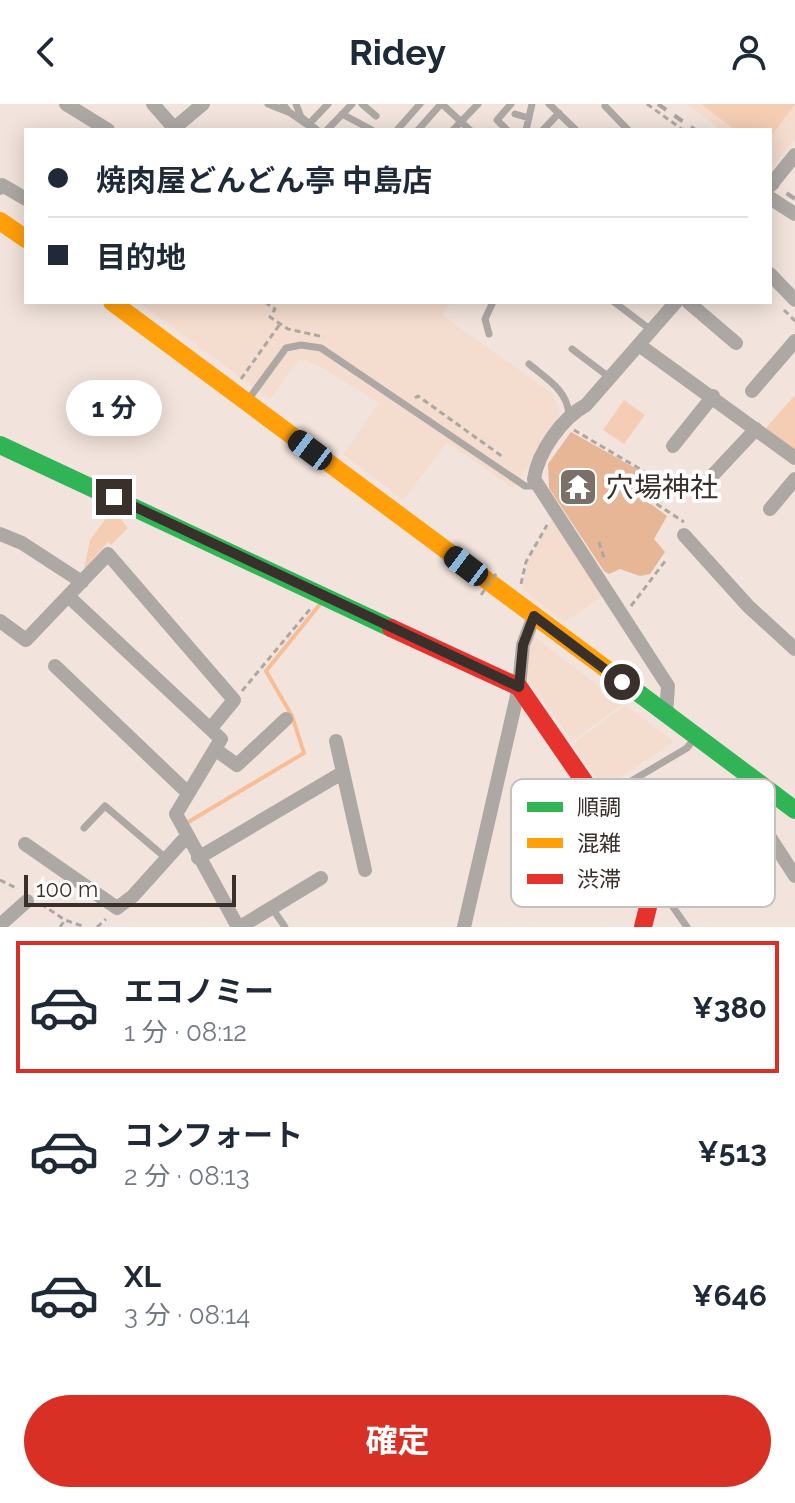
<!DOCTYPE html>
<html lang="ja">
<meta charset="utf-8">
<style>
body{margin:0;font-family:Raleway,"Noto Sans JP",sans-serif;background:#f2f2f3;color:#1f2937;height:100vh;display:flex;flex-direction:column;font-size:30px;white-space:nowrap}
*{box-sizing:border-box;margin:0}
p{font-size:26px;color:#747a83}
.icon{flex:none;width:44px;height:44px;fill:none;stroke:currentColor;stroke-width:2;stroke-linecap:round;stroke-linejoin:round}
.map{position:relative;height:823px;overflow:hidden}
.details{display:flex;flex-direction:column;background:#fff;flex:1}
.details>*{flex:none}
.top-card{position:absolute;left:24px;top:24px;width:748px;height:176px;border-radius:0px;box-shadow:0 4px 20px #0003;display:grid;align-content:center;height:176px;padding:0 24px;background:#fff}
.scale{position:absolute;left:24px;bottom:20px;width:212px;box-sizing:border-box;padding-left:8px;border:4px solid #3a302b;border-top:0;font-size:22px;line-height:28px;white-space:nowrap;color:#3a302b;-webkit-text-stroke:6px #fff;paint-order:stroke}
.end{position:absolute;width:36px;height:36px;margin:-18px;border:10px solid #3a302b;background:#fff;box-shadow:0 0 0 4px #fff}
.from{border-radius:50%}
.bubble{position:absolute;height:56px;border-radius:28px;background:#fff;box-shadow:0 4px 20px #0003;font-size:26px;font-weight:700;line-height:56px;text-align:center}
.car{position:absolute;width:24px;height:48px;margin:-24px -12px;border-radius:10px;box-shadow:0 0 6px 2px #0007;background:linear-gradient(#222 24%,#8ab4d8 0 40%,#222 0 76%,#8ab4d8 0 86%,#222 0)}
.top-card b{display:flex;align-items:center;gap:28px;height:76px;font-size:30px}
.top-card b+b{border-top:2px solid #e0e1e3}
.top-card i{width:20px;height:20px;background:#1f2937}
ul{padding:14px 0 0;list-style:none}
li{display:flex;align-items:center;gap:24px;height:132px;margin:0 16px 12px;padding:0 8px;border:4px solid transparent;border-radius:0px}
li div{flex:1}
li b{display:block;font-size:30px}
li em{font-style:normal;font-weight:700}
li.selected{border-color:#d93025}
li>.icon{width:72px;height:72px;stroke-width:1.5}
.button{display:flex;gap:16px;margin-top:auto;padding:16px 24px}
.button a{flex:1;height:92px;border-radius:48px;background:#d93025;color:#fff;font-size:32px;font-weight:700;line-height:92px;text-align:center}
header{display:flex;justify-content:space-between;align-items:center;height:104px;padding:0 24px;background:#fff;font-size:36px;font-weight:700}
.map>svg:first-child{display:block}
</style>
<header><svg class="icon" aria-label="back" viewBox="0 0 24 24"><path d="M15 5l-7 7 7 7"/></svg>Ridey<svg class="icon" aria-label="person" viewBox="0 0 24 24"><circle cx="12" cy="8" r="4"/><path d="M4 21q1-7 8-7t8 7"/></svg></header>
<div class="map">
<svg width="795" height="823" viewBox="0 0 795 823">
<rect width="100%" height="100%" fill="#f2e4dc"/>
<!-- built -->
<path fill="#f4dcce" d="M686,0H795V35L772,64L770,26H721Z
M138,198H451L442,211L552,289L560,306L558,318L513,384L447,338L403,396L343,350L379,299L321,263L299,255L270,295Z
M554,411L606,489L565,518L522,485L527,459Z
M529,529L623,600L572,637L522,566Z
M625,601L674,637L604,685L573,640Z"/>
<!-- green -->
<path fill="#f4cdb4" d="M701,0H795L770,34V26H735Z
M795,291V347L765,325Z
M624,296L645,311L624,340L603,326Z
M113,405L128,424L111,441L108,438L84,465L90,436Z"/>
<!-- forest -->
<path fill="#e6b696" d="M571,328L653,374L643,394L667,412L654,435L665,448L650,470L640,472L620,465L609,470L604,467L549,384L548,360Z"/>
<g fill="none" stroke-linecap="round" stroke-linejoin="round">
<!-- stream -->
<path stroke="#f9bd96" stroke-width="4" d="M185,720L304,649L292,612L266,567L321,499"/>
<!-- path -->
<path stroke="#ada7a2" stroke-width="3" stroke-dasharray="6 4" stroke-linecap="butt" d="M647,0L683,26
M265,198L275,205L270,213L288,225L324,233
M784,206L795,217
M241,275L280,220
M415,294L418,292L503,353
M574,326L657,375L646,393L684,418
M638,389L646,393
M599,438L605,457
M521,480L526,458L547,421
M631,502L666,456
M242,587L311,504
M0,776L18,785
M41,800L65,816
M60,823L65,816L85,823
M97,823L106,815"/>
<!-- lane -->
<path stroke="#aea8a5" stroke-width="7" d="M268,0L288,8
M283,0L289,8L308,21L328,0
M296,0L301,13L317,26
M362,0L376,12
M442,0L470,26
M549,0L576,26
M605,2L628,26
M342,10L372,26
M515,10L529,14
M327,26L352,0
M397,26L420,0
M418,26L441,0
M453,26L478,0
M507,26L497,16L511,0
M526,26L532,0
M543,26L559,9
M614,198L651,226
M489,230L485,215L493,198
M572,245L609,273
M529,260C547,275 567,286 569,310
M248,296L286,244L301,241L321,244L525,382H537
M601,695L687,644L694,635
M84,724L105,702L167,755
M659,783L687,823
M272,804L285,823"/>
<!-- street -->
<path stroke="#aea8a5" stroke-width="14" d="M66,0L108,26
M153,0L174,24
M172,26L203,0
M770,82L795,51
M0,84L2,81L26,95
M770,94L795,110
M770,170L795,196
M688,198L736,239
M639,241L795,354
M752,287L795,237
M673,342L713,292
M711,373L756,325
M770,405L795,375
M0,430L22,439L82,478
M684,431L748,502L795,545
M68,492L221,635L176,710L238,823
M0,517L26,536L108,450L234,596L211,624
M55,562L188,689
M666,611L668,582L534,375C538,348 562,314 586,301L676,198
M336,637L365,766
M216,646L237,661L286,615
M751,674L746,689L747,698L795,772
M25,740L117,804L133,792L187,732
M198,754L342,669
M0,821L27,797
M240,823L321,774
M464,823L519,583L523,541L534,512"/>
<!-- fast -->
<path stroke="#30b455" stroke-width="18" d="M0,341L391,524
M609,567L795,706"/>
<!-- slow -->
<path stroke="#ff9f0a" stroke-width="18" d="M0,117L26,135
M112,198L609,567"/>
<!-- jam -->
<path stroke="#e5322d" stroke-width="18" d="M391,524L519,583L654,779L643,823"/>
<!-- rail -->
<path stroke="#aba39f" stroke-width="4" stroke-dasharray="10 10" stroke-linecap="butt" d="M658,0L695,26
M770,78L795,95"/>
<!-- path-bridge -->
<path stroke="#ada7a2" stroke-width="3" stroke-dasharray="6 4" stroke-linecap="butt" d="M481,491L498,467"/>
</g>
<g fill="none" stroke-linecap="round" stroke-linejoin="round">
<!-- route -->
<path stroke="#3a302b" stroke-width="10" d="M114,393L519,583L523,541L534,512L622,578"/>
</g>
<!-- icons -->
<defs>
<symbol id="temple-square" viewBox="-11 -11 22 22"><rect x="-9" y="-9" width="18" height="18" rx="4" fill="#7a6f69" stroke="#fff"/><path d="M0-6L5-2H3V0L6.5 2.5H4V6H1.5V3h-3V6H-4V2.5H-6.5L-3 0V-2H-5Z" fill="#fff"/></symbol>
</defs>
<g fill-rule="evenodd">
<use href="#temple-square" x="556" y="361" width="44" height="44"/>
</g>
<g text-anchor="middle" stroke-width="8" stroke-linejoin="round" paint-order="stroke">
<!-- poi labels -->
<g font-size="28" fill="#3a302b" stroke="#fff" text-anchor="start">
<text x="606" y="393">穴場神社</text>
</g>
</g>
<!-- legend -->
<rect x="511" y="675" width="264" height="128" rx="12" fill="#fff" stroke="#c4c1bf" stroke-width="2"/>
<rect x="527" y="698" width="36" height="10" fill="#30b455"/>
<rect x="527" y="734" width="36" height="10" fill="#ff9f0a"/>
<rect x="527" y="770" width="36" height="10" fill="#e5322d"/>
<g font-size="22" fill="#3a302b">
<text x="577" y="711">順調</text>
<text x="577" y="747">混雑</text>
<text x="577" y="783">渋滞</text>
</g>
</svg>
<div class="scale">100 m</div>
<i class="end from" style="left:622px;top:578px"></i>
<i class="end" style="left:114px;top:393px"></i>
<div class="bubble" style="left:66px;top:276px;width:96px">1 分</div>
<i class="car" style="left:310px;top:346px;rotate:307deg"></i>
<i class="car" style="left:466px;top:462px;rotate:307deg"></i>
<div class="top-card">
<b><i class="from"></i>焼肉屋どんどん亭 中島店</b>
<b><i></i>目的地</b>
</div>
</div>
<section class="details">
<ul>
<li class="selected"><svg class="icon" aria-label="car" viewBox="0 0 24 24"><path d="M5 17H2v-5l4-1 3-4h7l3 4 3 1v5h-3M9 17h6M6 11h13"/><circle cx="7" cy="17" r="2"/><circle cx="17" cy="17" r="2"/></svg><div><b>エコノミー</b><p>1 分 · 08:12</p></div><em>¥380</em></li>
<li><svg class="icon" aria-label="car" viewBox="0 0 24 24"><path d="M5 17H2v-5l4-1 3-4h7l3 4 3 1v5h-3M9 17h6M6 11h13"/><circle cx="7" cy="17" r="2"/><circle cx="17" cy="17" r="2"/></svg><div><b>コンフォート</b><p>2 分 · 08:13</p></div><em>¥513</em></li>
<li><svg class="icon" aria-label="car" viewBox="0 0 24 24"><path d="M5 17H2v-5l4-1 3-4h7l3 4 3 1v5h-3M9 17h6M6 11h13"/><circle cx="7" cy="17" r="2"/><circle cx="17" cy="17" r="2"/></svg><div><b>XL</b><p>3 分 · 08:14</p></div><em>¥646</em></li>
</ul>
<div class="button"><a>確定</a></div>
</section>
